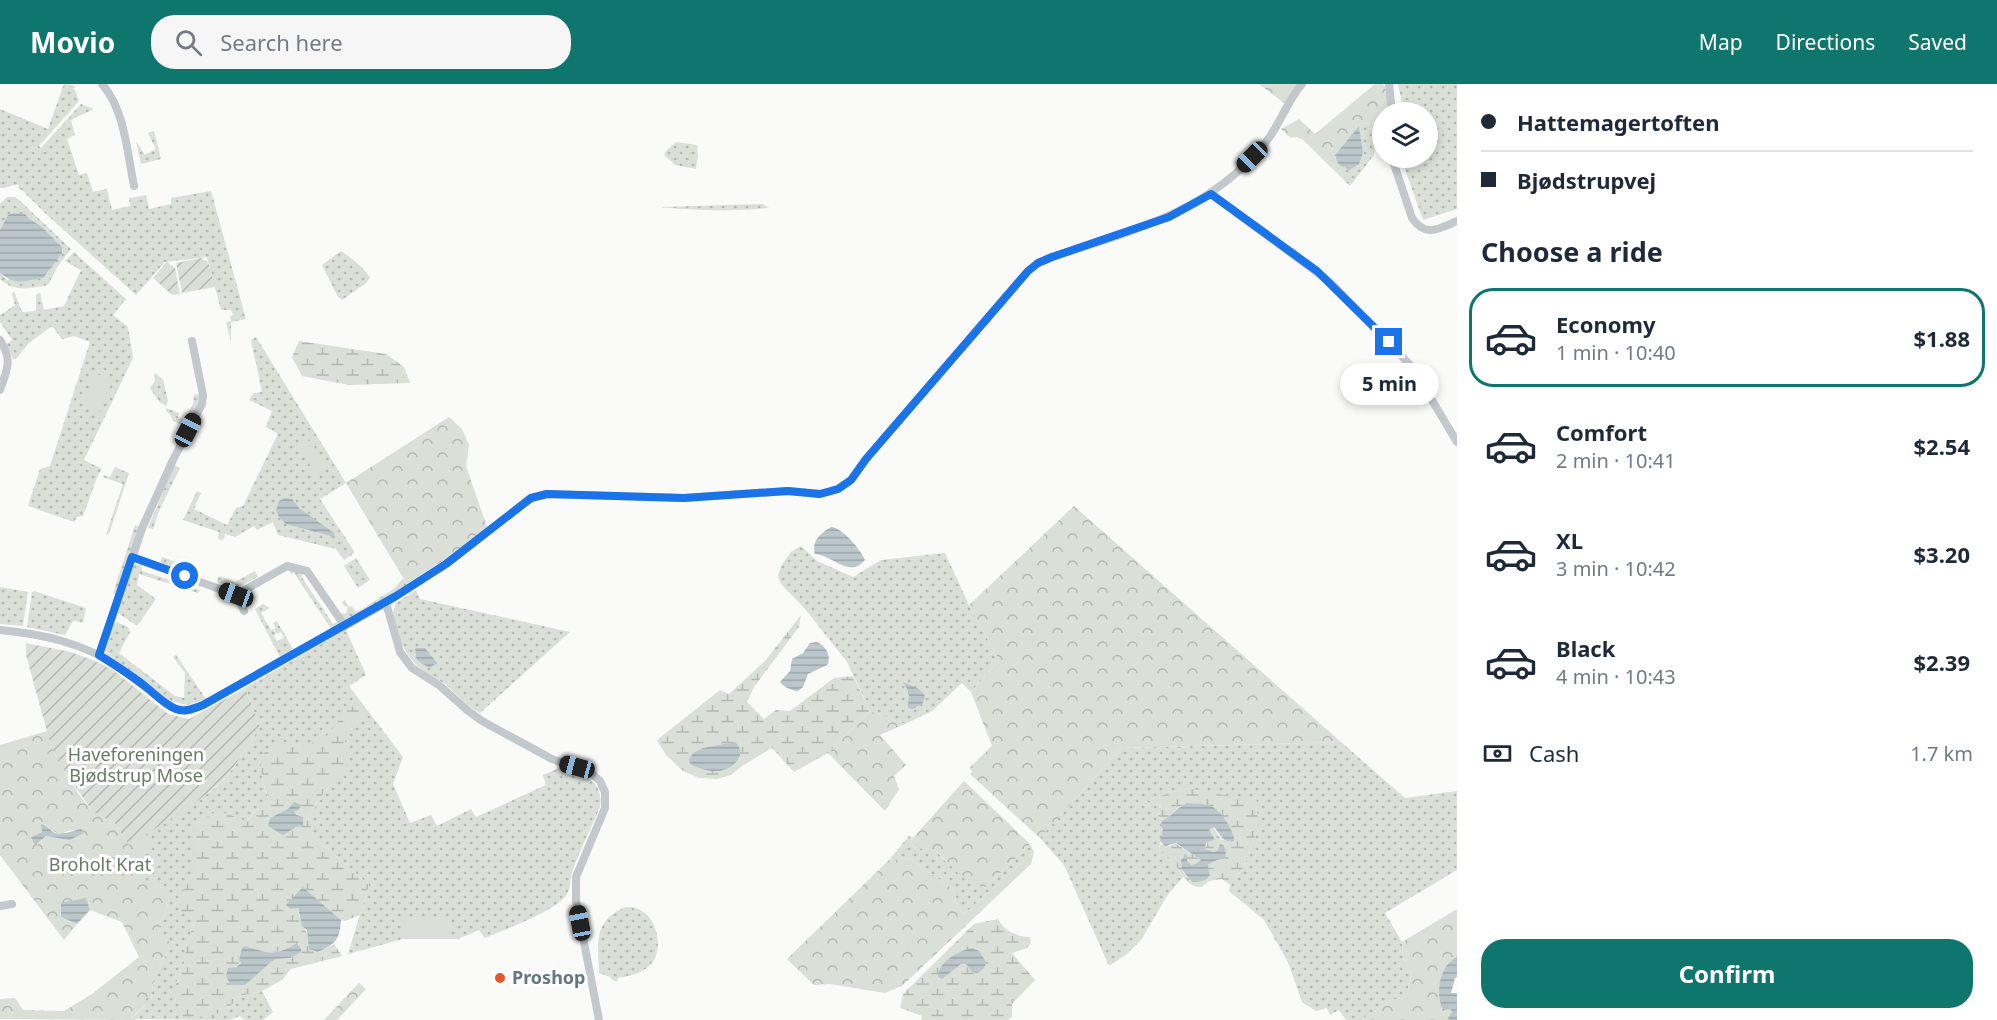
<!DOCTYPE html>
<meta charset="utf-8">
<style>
body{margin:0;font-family:"Noto Sans",sans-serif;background:#f6f6f7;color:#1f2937;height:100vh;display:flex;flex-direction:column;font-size:22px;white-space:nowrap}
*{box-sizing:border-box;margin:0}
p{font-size:20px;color:#747a83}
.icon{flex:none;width:33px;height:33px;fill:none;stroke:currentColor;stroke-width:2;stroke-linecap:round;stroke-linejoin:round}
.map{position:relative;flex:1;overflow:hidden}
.panel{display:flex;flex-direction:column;background:#fff;width:540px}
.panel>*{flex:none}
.guide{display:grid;align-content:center;height:132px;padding:0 24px;background:#fff}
.tools{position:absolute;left:1372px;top:18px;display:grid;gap:12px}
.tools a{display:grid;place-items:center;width:66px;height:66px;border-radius:50%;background:#fff;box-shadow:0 3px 9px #0003;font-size:30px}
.end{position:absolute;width:27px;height:27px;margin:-14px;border:8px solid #1a73e8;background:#fff;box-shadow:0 0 0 3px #fff}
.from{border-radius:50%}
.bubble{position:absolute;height:42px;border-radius:21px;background:#fff;box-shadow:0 3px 9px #0003;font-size:20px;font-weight:700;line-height:42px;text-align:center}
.car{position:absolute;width:18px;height:36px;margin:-18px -9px;border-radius:8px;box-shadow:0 0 4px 2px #0007;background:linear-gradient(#222 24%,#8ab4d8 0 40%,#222 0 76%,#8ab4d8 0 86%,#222 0)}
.guide b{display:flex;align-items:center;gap:21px;height:57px;font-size:22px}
.guide b+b{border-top:2px solid #e0e1e3}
.guide i{width:15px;height:15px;background:#1f2937}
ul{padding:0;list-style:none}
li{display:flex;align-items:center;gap:18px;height:99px;margin:0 12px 9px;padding:0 12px;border:3px solid transparent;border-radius:24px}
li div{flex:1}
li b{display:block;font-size:22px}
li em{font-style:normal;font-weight:700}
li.selected{border-color:#0f766e}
li>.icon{width:54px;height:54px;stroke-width:1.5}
h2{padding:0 24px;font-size:27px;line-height:72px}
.pay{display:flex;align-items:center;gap:15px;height:66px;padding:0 24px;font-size:22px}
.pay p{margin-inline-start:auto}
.button{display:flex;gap:12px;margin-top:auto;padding:12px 24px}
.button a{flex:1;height:69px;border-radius:24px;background:#0f766e;color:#fff;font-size:24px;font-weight:700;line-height:69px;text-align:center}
header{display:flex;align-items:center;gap:36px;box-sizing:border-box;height:84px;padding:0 30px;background:#0f766e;color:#fff}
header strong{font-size:28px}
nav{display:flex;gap:33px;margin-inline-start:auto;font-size:21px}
.search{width:420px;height:54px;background:#f6f6f7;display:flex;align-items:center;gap:15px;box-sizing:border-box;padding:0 21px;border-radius:24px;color:#747a83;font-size:22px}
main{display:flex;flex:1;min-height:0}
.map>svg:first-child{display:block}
</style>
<header>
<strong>Movio</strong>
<div class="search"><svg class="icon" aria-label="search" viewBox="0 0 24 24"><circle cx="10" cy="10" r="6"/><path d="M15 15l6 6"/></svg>Search here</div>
<nav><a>Map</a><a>Directions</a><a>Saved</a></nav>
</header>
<main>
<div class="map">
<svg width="1457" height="936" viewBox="0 0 1457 936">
<defs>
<pattern id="grass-dots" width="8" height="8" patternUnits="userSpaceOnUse" patternTransform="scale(1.5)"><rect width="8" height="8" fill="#dadfd7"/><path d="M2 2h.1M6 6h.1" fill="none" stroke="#b4b9b4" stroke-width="1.8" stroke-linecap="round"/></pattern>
<pattern id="forest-crowns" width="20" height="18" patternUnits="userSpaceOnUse" patternTransform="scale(1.5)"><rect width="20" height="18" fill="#dadfd7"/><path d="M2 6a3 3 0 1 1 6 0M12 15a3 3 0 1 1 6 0" fill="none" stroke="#b4b9b4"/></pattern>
<pattern id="wetland-marsh" width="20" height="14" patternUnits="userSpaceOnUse" patternTransform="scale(1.5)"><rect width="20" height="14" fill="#dadfd7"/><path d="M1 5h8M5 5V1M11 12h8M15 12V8" fill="none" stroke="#b4b9b4"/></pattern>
<pattern id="garden-furrows" width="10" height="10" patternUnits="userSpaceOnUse" patternTransform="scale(1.5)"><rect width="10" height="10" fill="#dadfd7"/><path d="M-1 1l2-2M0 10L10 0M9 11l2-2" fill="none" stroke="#b4b9b4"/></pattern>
<pattern id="water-rules" width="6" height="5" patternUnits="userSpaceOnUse" patternTransform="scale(1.5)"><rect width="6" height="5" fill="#bbc7cb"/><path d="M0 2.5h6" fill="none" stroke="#9ca6aa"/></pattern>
</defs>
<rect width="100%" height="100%" fill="#fafaf8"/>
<!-- grass -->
<path fill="url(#grass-dots)" d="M64,0L72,1L75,3L73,5L75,6L79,17L39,62L41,64L81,20L94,25L71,36L75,51L67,55L79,91L87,89L93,108L107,105L112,126L130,122L129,114L146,111L149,125L171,120V114L211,107L246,235L231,238V257L226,238L231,237L230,233L233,231L231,226H221L207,173L165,178L136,211L46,130L23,107L18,104L19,101C12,100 7,105 0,104V25L48,45Z
M1398,0H1457V125L1423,136L1401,74H1428V28H1402V19Z
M1362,39L1379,40L1374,71L1350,102L1344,96L1338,80L1349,86L1363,68L1359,42Z
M154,47L161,75L141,80L136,57L145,71L156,65L148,49Z
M676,58L697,61L698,72L696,85L675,81L664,71L667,66Z
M7,113H15L18,115L71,165L58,182L48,201C30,204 15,209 0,195V189L7,196L55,177L62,168V163L41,142L28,134L8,131L0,146V120Z
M763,120L769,124C733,127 697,127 660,123Z
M341,167C352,175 363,182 370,194L366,199L342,216L338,213L322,181Z
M74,168L126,215L113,231L128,243L133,274L84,376L102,385L98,391L83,432L77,433L74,438L28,422L40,385L50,382L90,258L74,252L62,255L52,242L29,259L16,275H13L7,260L12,256L0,238V231L15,221L12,210L14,207L22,228L36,227V210L40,209L44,226L64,222L81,186L65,177Z
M256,253L346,399L320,415L354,467V469L344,476L336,465L278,451L273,438L257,446L254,442L235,453L225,450L223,456L218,455L219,448L183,436L197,407L201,409L194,425L227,441L236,424L243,422L278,350L266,343L272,327L249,316L253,309L262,308L251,256Z
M154,289L163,295L168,317L166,321L160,319L150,304L155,297Z
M200,310V316L186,343L173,337L170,330L166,327V324L179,329L178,333L185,336L193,320L194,311Z
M174,381L180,384L159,427L153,445L148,444Z
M115,383L129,389L109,450L106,451L123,400L103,393L104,391L110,393Z
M135,441L139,443L117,511L113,509Z
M801,462L817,477L853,493L881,476L945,469L969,521L999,576L971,608L962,599L932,627L905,640L870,627L847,578L806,526L781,500L778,492L781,482L791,468Z
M162,473L199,486L197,492L160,480Z
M356,474L370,496L358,504L344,482Z
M134,480L141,481L142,487L200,506L198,509L139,490L137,501L156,515L137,542L118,529Z
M288,485L305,488L301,492L333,540L340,536L343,540L332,546L294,489L291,490Z
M255,487L258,493L237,504L217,498L219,492L235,498Z
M403,494L407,500L394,511L345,539L341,535V529L346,530L348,523L344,522L342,518L345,516L349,523L351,522L357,528L395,504Z
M0,503L28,508L23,542L0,540Z
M416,506L420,515L570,548L480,629L470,623L445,600L429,591L417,582L408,571L398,553L393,528L396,519Z
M34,507L86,524L83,538L73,537L65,551L27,543L32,508Z
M263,520L270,524L261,529L271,546L273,545L276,550L274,552L277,557L284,554L281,548L277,550L274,545L276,544L273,539L277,537L293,565L280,573L255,525Z
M117,538L128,543L130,548L119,569L175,612L184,614L185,589L173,573L176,571L206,615L187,621L171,617L107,571L106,564L114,540Z
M346,546L366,591L349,602L403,673L393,700L410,739L431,731L437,742L471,725L476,733L546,701L543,691L561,683C583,691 604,695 600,723C591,744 580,766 572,788C570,795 571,804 567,810C557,827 503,846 485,854L479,846L458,855H451V833H403V855L348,870L369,801L314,753L308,734L325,707L332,700L266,667C258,682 262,698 268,714L254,728L247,738L194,741V794L191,832L194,840L185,865L186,874L175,902L227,925L240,912L262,907L273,928L263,936H245L240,932L229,936L131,935L145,921V915L152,907L154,892L172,861L160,846L169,816L143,799L135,774L152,759L149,748C171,734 195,720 216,703C235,687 246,663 260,643L245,604Z
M1341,658L1405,714L1457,707V786L1385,829L1402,858L1403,874L1412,891L1408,905L1412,913L1391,916L1361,936H1346L1339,926L1330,931L1327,924L1316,927L1302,918L1288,878L1264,836L1229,807L1230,801L1243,784L1258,745L1211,710L1186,704L1148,716L1161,721L1158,732L1165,736L1162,738L1163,745L1159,765L1175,781L1183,793L1167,812L1141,856L1127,870L1109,882L1064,781L1040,754L1121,664Z
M909,752L913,754L911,756L913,763L936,767L945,777L985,804L1030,760L1034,768L964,830L959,826L953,805L909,774L889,776Z
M626,823C629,823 632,823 635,824C657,829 666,867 649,882C641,890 629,892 618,894V897H614L610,893L599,889C598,858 593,836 626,823Z"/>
<!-- forest -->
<path fill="url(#forest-crowns)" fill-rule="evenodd" d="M1259,0H1300L1284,19Z
M1375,0H1383C1388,6 1389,21 1386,28H1383V33L1379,40L1362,39L1335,71L1344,96L1303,56L1297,53L1291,54L1281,45L1299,35L1315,50Z
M449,333L462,345L469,361L466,382L487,443L447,474L407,500L346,399Z
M1074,422L1341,658L1121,664L1040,754L970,690L972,687L969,684L992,662L971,608L999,576L969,521Z
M870,627L905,640L880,651L906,681L894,692L899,705L885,727L828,669Z
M47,647L51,662L60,681L80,712L93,728L115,739L129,760L149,748L153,759L136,774L150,784L143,798L154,795L165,802L169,816L160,846L172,861L154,892L152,907L146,915L145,921L131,934L136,936L0,935V915L15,914L23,926L64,927L92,910L139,873L122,838L90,826L85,814L61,833L77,840L64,856L0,771V661ZM44,740C65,757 57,746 78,746C63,756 62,754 46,752L37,761L31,753L42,748Z
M964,697L1030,760L985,804L958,789L936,767L913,763L911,756Z
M1034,768L1031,780L902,902L885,909L830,900L814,901L787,875L889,776L909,774L953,805L959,826L964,830Z
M1457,825V873C1445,879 1439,893 1440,906C1440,913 1448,921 1452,927L1447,936H1361L1391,916L1411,913L1408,906L1412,891L1403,874L1402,858Z
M359,899L366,905L337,936H324Z"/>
<!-- wetland -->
<path fill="url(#wetland-marsh)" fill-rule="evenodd" d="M299,257L386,270L404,283L410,299L349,301L302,292L292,273Z
M801,531L799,543L754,603L747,618L764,635L776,626L790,627L834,594L853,592L870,627L828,669L794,688L772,664L742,682L731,691L717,695L699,694L683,687L666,671L657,656L720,606L729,610L765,577Z
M360,617L368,628L347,647L345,659L347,677L346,685L325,707L308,734L314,753L369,801L360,831L345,837L341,836L303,803C301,810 299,817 298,823C298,839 311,853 318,868L334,860L342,872L291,885L282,896L262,907L240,912L227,925L212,932L184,934L174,912L175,902L186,874L185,865L194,840L191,832L179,829C178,814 182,803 194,794V741L218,726L247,738L263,717L268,713C263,700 255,677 267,665C272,661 280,660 286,658L291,662H305L326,653L345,628ZM297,859L291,874L276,875L271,878L244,901H230L228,885C243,882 242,876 245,862C269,869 274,873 297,859Z
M1186,704L1257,717L1258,745L1243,784L1230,801L1222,795L1209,797L1202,803C1185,803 1183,789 1173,779C1168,774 1163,770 1159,765L1161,760L1170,762L1175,759L1201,776L1196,781H1191L1186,777L1187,772H1182V787L1192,798L1206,784L1207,781L1217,776H1222L1226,766L1221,760L1218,766L1214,768L1205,765L1207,759L1214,756V754L1209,746L1211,743H1213L1221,755L1231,758L1208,721C1197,720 1186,717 1177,725C1172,728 1171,733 1165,736L1158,732L1161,721L1147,716Z
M998,835C1005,848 1016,852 1030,853L1031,859L1027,864L1012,869L1035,896L1012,920V933L1008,936H921L922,932L900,924L903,910L974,840Z"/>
<!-- garden -->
<path fill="url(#garden-furrows)" d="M201,174L208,178L215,203L182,209L176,179Z
M167,178L175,184L180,210L172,211L153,194Z
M26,559L71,568L95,577L113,586L168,630L189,635L245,604L260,643C246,663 235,687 215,703C189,726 158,742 129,761L115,739L93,728L60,681L51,662L26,571Z"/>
<!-- pitch -->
<path fill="#dadfd7" d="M94,289L111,295L99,330L82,324Z
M310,356L327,384L316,391L299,363Z
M403,833H451V855H403Z"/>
<!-- water -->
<path fill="url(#water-rules)" d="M1359,42L1363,68L1359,80L1349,86L1338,80L1335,71Z
M14,129L25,130L28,134L41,142L62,163V169L43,194C22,197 17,202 0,189V146L8,131Z
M285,414L292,415L299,424L334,449L335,453L286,440L279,433L276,426L279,417Z
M831,443C842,443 861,466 865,476C849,495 833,471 815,470C811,457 821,449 831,443Z
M817,558C826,562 832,572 827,581L808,590L803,603L798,607C792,607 782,602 780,598L790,587L792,575L803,569L810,559Z
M415,564H425L437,579L429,584L417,576Z
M903,598L919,605L925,612L923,619L913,625L908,624L909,608Z
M735,658C749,671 732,686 718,687C708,688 698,684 690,680L689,675L693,669L703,664Z
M294,718L302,721L298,726L294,727L296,731L303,733V742L296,743L283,751L268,742L270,734L288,725Z
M1187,719C1194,720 1204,719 1211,722C1221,727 1234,746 1234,757C1222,760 1220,749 1214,743L1211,744L1209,746L1214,754V756L1206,759L1205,765L1214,768L1218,766L1220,760L1223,761L1226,766L1225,775L1217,776L1207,781L1210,791C1207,797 1199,798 1192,798L1182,786L1181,776L1185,770L1187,771V777L1191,781L1196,780L1201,776L1176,759L1165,762L1160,757L1163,745L1161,742L1162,737C1172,732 1176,724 1187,719Z
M41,740C46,741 49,744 53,748C59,752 73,747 81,745L84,749L70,756L46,752L36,761L34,760L31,753L42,748Z
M303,803L341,836C340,856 335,860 318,868L309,865L307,846L302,842L298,824L290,825L286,821Z
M86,814L90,826L77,840L61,833V819Z
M297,859L301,865V868L290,874L276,875L271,878L245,901H230L226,891L228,884L236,883L241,879L239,876L242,864L245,862C269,869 274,873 297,859Z
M972,864L979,867L986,878C985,884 982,886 977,889L972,888L966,880H961L942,895L938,893C938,878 958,867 972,864Z
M1457,873V893L1455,894L1451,909H1457V936H1447L1452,927L1450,925L1443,926C1435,910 1439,881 1457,873Z"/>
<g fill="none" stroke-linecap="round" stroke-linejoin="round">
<!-- minor -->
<path stroke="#c3c8cc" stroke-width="8" d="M102,0C125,26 127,68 134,102
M1389,0L1392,28
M1392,74L1412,134C1426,154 1438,145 1457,137
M1211,110L1330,198L1412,283L1457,358
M0,256C13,276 7,286 0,306
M132,473L236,511L287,482L307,487L340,535
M236,511L244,527
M386,519L400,568L412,584L440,602L467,626L482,637L552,675L591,689L600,697L605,708V724L576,793V817L599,936
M0,546C43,550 83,559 119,583C138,597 156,613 176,625L187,626L203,621L386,519L446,480L531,414L547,410L684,414L788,407L820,410L838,405L851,396L866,375L1028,187L1038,179L1052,173C1133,146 1205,130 1263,62C1279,43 1286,19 1302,0
M99,571L143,442L173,376L202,320L203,311L192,257
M0,822L12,820"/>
</g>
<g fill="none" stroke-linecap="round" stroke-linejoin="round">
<!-- route -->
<path stroke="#1a73e8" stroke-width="8" d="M185,492L132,473L99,571C115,581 131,591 146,603C155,610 165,621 176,625C185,629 195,624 203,621L396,512L446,480L531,414L547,410L684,414L788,407L820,410L838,405L851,396L866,375L1028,187L1038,179L1052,173L1169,133L1211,110L1317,187L1389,258"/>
</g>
<!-- markers -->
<circle fill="#e4572e" stroke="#fff" stroke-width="2" cx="500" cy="894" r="6"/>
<g text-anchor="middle" stroke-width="6" stroke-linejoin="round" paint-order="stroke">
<!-- park labels -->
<g font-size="18" fill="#687a64" stroke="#fff">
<text x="136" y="677">Haveforeningen<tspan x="136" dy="21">Bjødstrup Mose</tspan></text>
<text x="100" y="787">Broholt Krat</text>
</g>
<!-- poi labels -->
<g font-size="18" font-weight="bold" fill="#657683" stroke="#fff" text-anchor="start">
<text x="512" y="900">Proshop</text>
</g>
</g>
</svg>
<div class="tools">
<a><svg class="icon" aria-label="layers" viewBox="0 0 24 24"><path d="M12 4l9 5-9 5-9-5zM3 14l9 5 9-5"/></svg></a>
</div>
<i class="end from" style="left:185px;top:492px"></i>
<i class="end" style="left:1389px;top:258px"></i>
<div class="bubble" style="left:1340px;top:279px;width:99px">5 min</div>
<i class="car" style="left:1252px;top:73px;rotate:225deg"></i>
<i class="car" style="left:188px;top:346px;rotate:27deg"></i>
<i class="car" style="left:236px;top:511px;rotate:290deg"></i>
<i class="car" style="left:577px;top:683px;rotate:285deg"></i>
<i class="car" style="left:580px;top:839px;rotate:349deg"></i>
</div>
<section class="panel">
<div class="guide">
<b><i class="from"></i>Hattemagertoften</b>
<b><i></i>Bjødstrupvej</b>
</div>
<h2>Choose a ride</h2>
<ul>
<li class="selected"><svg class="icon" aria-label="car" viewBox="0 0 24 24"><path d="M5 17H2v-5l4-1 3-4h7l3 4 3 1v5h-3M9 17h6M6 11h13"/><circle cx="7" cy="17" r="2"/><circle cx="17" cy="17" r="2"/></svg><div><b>Economy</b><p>1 min · 10:40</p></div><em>$1.88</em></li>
<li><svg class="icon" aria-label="car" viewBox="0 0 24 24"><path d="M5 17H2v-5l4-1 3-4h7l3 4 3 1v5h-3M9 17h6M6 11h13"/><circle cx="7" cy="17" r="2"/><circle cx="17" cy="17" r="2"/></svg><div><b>Comfort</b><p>2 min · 10:41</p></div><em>$2.54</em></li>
<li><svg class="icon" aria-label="car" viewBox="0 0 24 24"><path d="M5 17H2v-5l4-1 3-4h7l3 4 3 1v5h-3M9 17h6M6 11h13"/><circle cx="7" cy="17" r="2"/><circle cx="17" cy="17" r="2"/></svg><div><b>XL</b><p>3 min · 10:42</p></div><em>$3.20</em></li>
<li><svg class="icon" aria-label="car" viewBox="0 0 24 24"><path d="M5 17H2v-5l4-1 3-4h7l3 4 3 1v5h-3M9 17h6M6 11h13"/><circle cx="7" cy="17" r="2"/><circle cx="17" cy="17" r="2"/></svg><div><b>Black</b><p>4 min · 10:43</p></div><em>$2.39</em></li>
</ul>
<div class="pay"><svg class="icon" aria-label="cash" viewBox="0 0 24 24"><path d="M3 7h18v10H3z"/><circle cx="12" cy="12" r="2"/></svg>Cash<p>1.7 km</p></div>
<div class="button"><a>Confirm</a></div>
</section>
</main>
